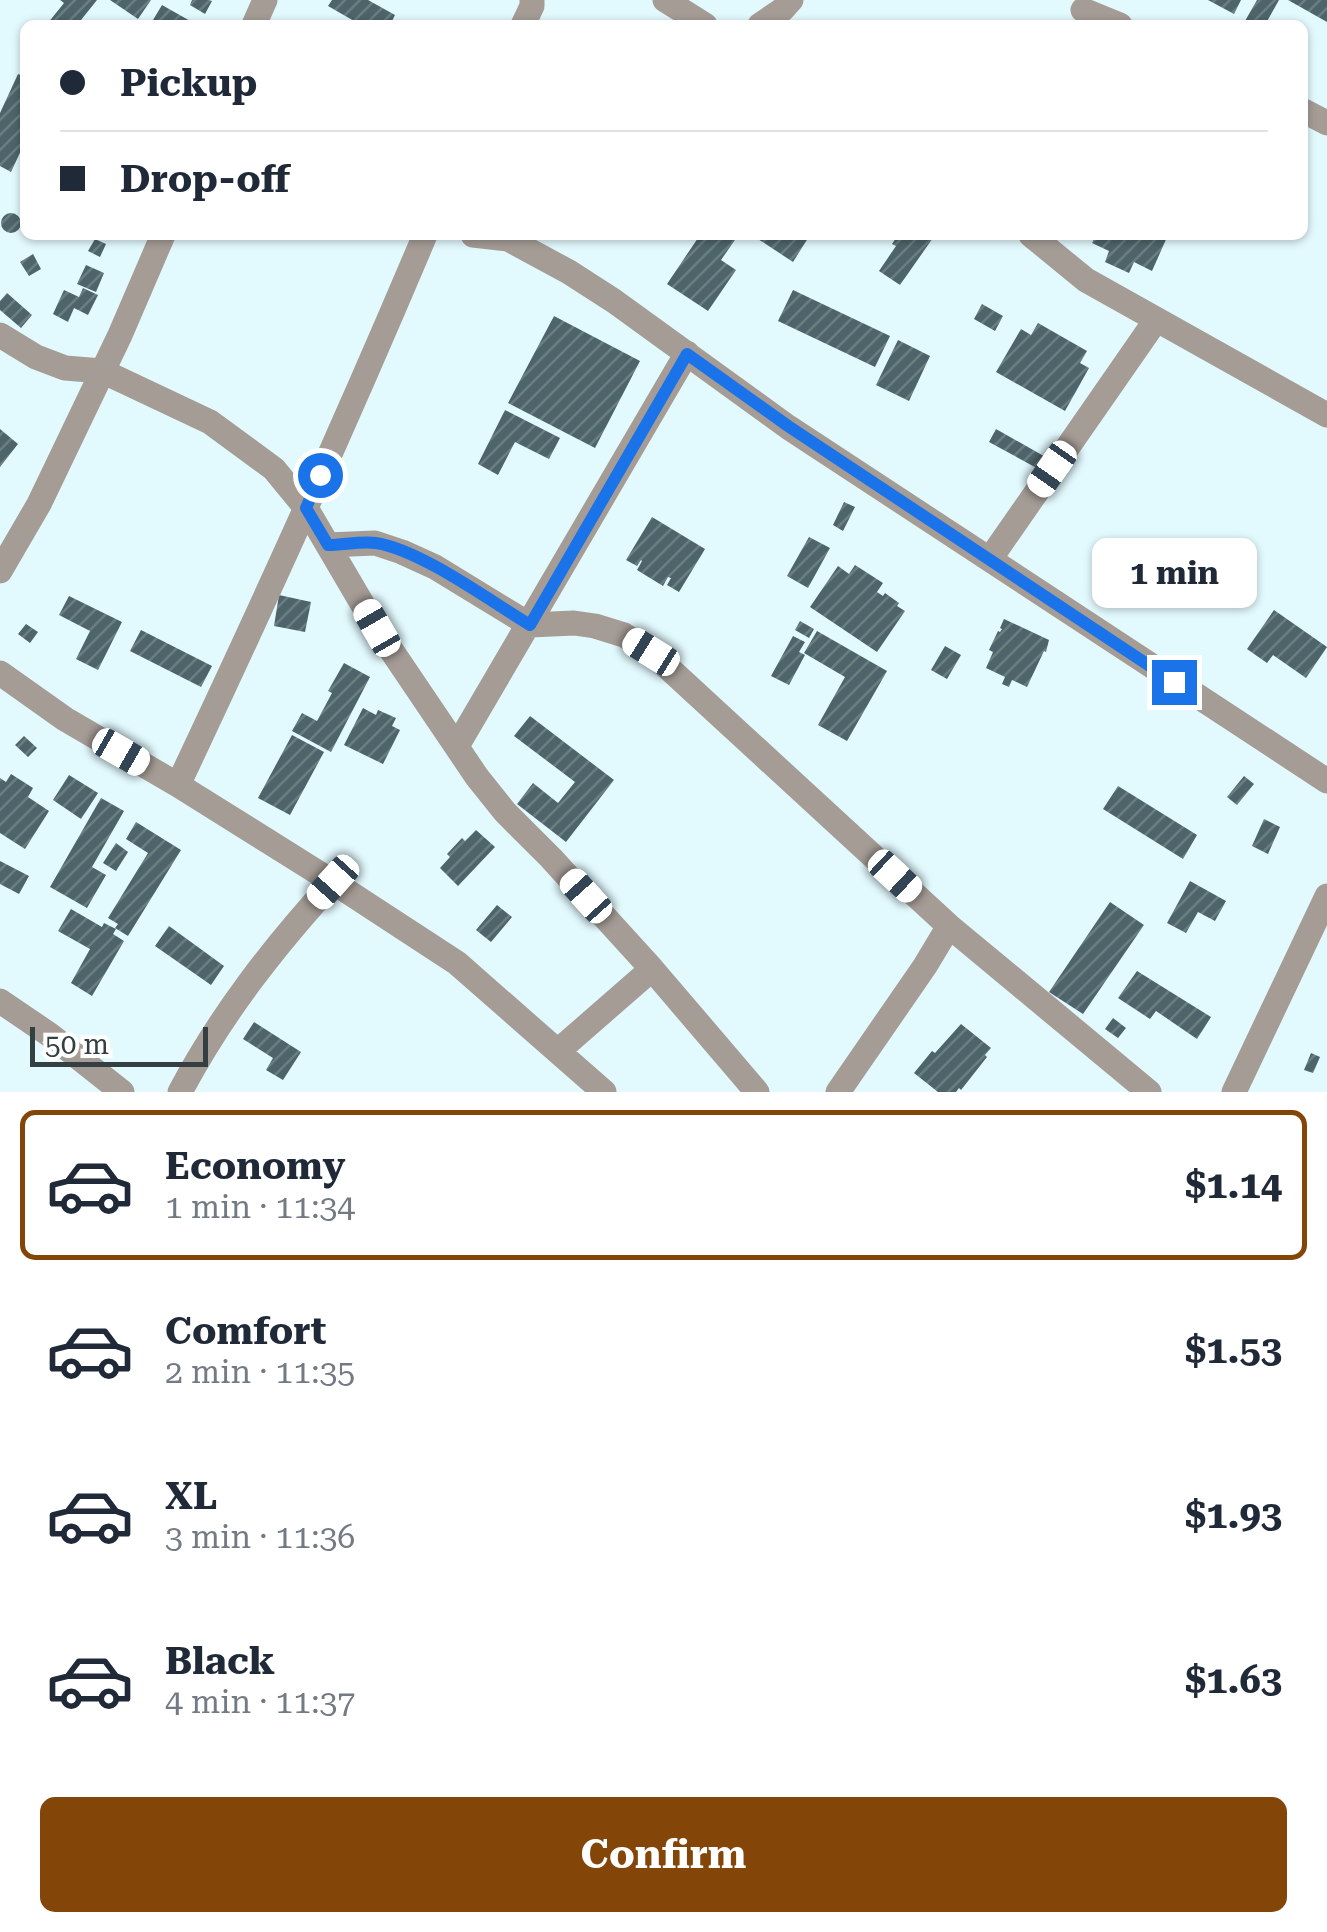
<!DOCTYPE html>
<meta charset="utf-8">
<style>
body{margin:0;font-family:"Roboto Serif",serif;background:#f2f2f3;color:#1f2937;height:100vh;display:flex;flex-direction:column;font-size:38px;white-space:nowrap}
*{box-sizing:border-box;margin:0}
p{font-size:32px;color:#747a83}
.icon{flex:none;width:55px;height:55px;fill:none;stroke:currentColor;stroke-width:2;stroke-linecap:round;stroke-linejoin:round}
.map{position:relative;height:1092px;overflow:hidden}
.details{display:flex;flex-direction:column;background:#fff;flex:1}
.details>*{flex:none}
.top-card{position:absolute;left:20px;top:20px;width:1288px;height:220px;border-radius:15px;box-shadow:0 2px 8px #0004;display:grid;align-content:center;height:220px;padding:0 40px;background:#fff}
.scale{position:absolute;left:30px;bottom:25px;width:178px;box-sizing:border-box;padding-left:10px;border:5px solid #343f41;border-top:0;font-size:28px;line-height:35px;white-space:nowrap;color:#343f41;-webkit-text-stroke:8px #fff;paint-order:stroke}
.end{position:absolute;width:45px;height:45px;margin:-22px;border:12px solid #1a73e8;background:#fff;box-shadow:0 0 0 5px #fff}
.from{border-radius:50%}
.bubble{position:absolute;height:70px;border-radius:15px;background:#fff;box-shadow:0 2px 8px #0004;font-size:32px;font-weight:700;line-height:70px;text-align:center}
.car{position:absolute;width:30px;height:60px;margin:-30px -15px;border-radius:12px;box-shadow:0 0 8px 2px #0007;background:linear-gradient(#fff 24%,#345 0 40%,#fff 0 76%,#345 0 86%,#fff 0)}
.top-card b{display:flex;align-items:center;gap:35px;height:95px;font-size:38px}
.top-card b+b{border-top:2px solid #e0e1e3}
.top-card i{width:25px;height:25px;background:#1f2937}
ul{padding:18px 0 0;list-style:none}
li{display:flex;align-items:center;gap:30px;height:150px;margin:0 20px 15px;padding:0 20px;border:5px solid transparent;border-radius:15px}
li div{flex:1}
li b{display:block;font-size:38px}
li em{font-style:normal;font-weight:700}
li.on{border-color:#844509}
li>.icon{width:90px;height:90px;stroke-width:1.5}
.primary-button{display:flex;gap:20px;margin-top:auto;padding:20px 40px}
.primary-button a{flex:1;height:115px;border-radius:15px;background:#844509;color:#fff;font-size:40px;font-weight:700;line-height:115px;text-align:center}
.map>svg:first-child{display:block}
</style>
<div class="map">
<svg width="1327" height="1092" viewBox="0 0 1327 1092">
<defs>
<pattern id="building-hatch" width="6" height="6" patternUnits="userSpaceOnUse" patternTransform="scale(2.5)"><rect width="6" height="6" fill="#4d656a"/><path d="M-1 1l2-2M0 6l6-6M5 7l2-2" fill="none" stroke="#6a7d81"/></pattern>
</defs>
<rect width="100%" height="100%" fill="#e2f9fd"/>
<!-- building -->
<path fill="url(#building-hatch)" d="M60,0H97L77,25H50L48,23L64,3Z
M110,0H151L138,19Z
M192,0H209L212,1L205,14L190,5Z
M332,0H368L395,15L390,25H361L328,6Z
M1208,0H1241L1234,14Z
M1257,0H1279L1265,25H1253L1245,21Z
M1288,0H1327V22Z
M162,5L192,22L190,25H162L153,20Z
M18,74L25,77V142L11,172L0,166V113Z
M1 223a10 10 0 1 1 20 0a10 10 0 1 1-20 0Z
M700,235H733L737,237L721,260L736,270L708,311L667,284Z
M752,235H810L793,262Z
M898,235H935L900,285L879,271L896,246L892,244Z
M1096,235H1168L1152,271L1134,262L1129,273L1105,262L1109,251L1092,243Z
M95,239L106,244L100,257L88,251Z
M33,254L41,269L29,276L20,262Z
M86,265L104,273L96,292L77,284Z
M83,288L98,295L88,315L74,308L68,322L53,314L64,290L79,297Z
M793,290L890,336L875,367L778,321Z
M7,293L32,315L21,328L0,310V301Z
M982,304L1003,316L995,331L974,319Z
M554,316L640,361L595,448L508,403Z
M1038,323L1087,351L1080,363L1089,368L1065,411L996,372L1021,329L1031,335Z
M898,340L930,356L909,401L876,385Z
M505,410L560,438L549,459L515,442L498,475L478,464Z
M0,429L18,444L0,467Z
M996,429L1049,459L1042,471L989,442Z
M844,502L855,507L843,531L833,525Z
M652,517L705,549L679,592L667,585L671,578L668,577L663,586L637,570L642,561L641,560L637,566L626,560Z
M809,537L830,548L808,588L787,576Z
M855,565L883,583L877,592L883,596L885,593L899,603L897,606L905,611L877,652L810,607L838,566L849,574Z
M279,595L311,602L305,632L274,626Z
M69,596L122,622L98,670L76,659L90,631L59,615Z
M1274,610L1327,647L1306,678L1273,655L1267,663L1247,649Z
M1004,619L1049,640L1046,652L1044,651L1027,687L1012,680L1009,687L1002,684L1005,677L986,668L993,652L989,650L998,631L1000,632L1002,629L1000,628Z
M800,621L814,629L809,638L795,630Z
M26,624L38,632L30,643L18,634Z
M141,630L212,666L201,687L130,651Z
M817,631L887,671L847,741L818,725L845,677L804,653Z
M793,636L805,642L799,652L805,655L789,685L771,676Z
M945,646L961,655L947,679L931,670Z
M344,663L370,677L331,752L292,731L302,713L317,721L332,693L328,691Z
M363,708L376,715L378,710L396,718L392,726L400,730L383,764L344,745Z
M530,716L614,780L566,842L517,804L533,783L558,803L575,782L514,736Z
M292,735L324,752L290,815L258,798Z
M24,736L37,748L28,757L15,745Z
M11,774L33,788L28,797L49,811L25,849L0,833V778L6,782Z
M69,775L98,793L81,819L53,800Z
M1244,776L1254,784L1237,805L1227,797Z
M1118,786L1197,835L1183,859L1103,809Z
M101,798L124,811L92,867L106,875L87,908L50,887Z
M1264,819L1280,827L1268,854L1252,846Z
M136,822L181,850L128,936L115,928L118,924L108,918L148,853L126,839Z
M476,830L495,847L458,886L440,868L450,857L447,854L462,838L465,841Z
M116,843L128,852L116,871L103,863Z
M0,861L29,876L19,894L0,884Z
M1190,881L1226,901L1215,921L1198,912L1186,933L1167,923Z
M1110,902L1144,925L1083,1014L1049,992Z
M497,905L512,917L491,942L476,930Z
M71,909L102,927L104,923L116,929L113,934L124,941L92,996L71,983L90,949L58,931Z
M169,926L224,966L211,985L155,946Z
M1137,971L1211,1017L1197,1039L1156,1011L1150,1019L1118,998Z
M1113,1018L1126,1028L1118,1038L1105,1029Z
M254,1022L301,1052L283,1080L266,1070L273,1058L243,1039Z
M961,1024L991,1048L985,1055L987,1057L961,1090L959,1088L956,1092H938L914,1073L932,1051L935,1053Z
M1311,1053L1320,1057L1313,1073L1304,1070Z"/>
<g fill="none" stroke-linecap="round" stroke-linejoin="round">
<!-- minor -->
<path stroke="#a59c96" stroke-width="25" d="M665,0L705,25
M1083,10L1120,25
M254,25L265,0
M523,25L532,6V0
M760,25L782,10L791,0
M1302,110L1327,123
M473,235L508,239L569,272L614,301L788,427L1327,781
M1031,235L1086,280L1327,415
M0,335L36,357L65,368L102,371L210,422L274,469L306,508L377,629L477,777L505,812L551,858L652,969L757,1092
M328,545L375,543L402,552L435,567L530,625L574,623L595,626L624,635L651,652L949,926L1149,1092
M990,559L1156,320
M0,571L39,504L120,335L163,235
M0,673L65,719L178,785L333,882L457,963L604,1092
M457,746L687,353
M178,785C264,603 347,420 425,235
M0,1001L50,1035L122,1092
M558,1051L652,969
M180,1092C222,1013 273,948 333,882
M838,1092L925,966L949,926
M1234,1092L1327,896"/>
</g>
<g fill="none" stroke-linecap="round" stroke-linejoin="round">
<!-- route -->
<path stroke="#1a73e8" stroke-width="12" d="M320,475L306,508L328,545C343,545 361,541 376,543C421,550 490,601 530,625L687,354L788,426L1174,682"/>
</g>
</svg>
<div class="scale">50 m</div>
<i class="end from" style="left:320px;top:475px"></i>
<i class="end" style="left:1174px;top:682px"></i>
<div class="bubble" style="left:1092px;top:538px;width:165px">1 min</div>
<i class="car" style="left:1052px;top:469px;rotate:215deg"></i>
<i class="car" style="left:377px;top:628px;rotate:330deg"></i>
<i class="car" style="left:651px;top:652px;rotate:302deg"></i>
<i class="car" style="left:121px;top:752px;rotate:120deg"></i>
<i class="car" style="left:895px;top:876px;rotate:133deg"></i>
<i class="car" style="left:333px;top:882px;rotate:222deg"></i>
<i class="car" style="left:586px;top:896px;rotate:318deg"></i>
<div class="top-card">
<b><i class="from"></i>Pickup</b>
<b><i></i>Drop-off</b>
</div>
</div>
<section class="details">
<ul>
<li class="on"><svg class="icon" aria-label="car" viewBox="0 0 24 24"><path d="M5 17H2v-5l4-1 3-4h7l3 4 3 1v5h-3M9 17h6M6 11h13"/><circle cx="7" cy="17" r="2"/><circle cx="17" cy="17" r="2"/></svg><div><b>Economy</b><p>1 min · 11:34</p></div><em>$1.14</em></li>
<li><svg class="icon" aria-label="car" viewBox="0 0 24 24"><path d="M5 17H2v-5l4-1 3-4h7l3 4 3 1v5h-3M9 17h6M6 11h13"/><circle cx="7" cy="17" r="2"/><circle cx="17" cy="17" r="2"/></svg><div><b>Comfort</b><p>2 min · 11:35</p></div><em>$1.53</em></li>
<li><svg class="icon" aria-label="car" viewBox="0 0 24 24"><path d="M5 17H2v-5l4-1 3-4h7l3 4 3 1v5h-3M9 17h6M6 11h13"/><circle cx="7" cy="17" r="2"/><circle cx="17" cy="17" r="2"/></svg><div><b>XL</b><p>3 min · 11:36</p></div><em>$1.93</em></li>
<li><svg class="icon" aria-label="car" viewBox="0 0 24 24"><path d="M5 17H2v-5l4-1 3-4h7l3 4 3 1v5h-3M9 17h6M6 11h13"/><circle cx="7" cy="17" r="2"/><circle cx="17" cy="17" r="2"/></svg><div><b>Black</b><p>4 min · 11:37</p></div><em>$1.63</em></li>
</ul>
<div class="primary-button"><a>Confirm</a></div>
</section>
